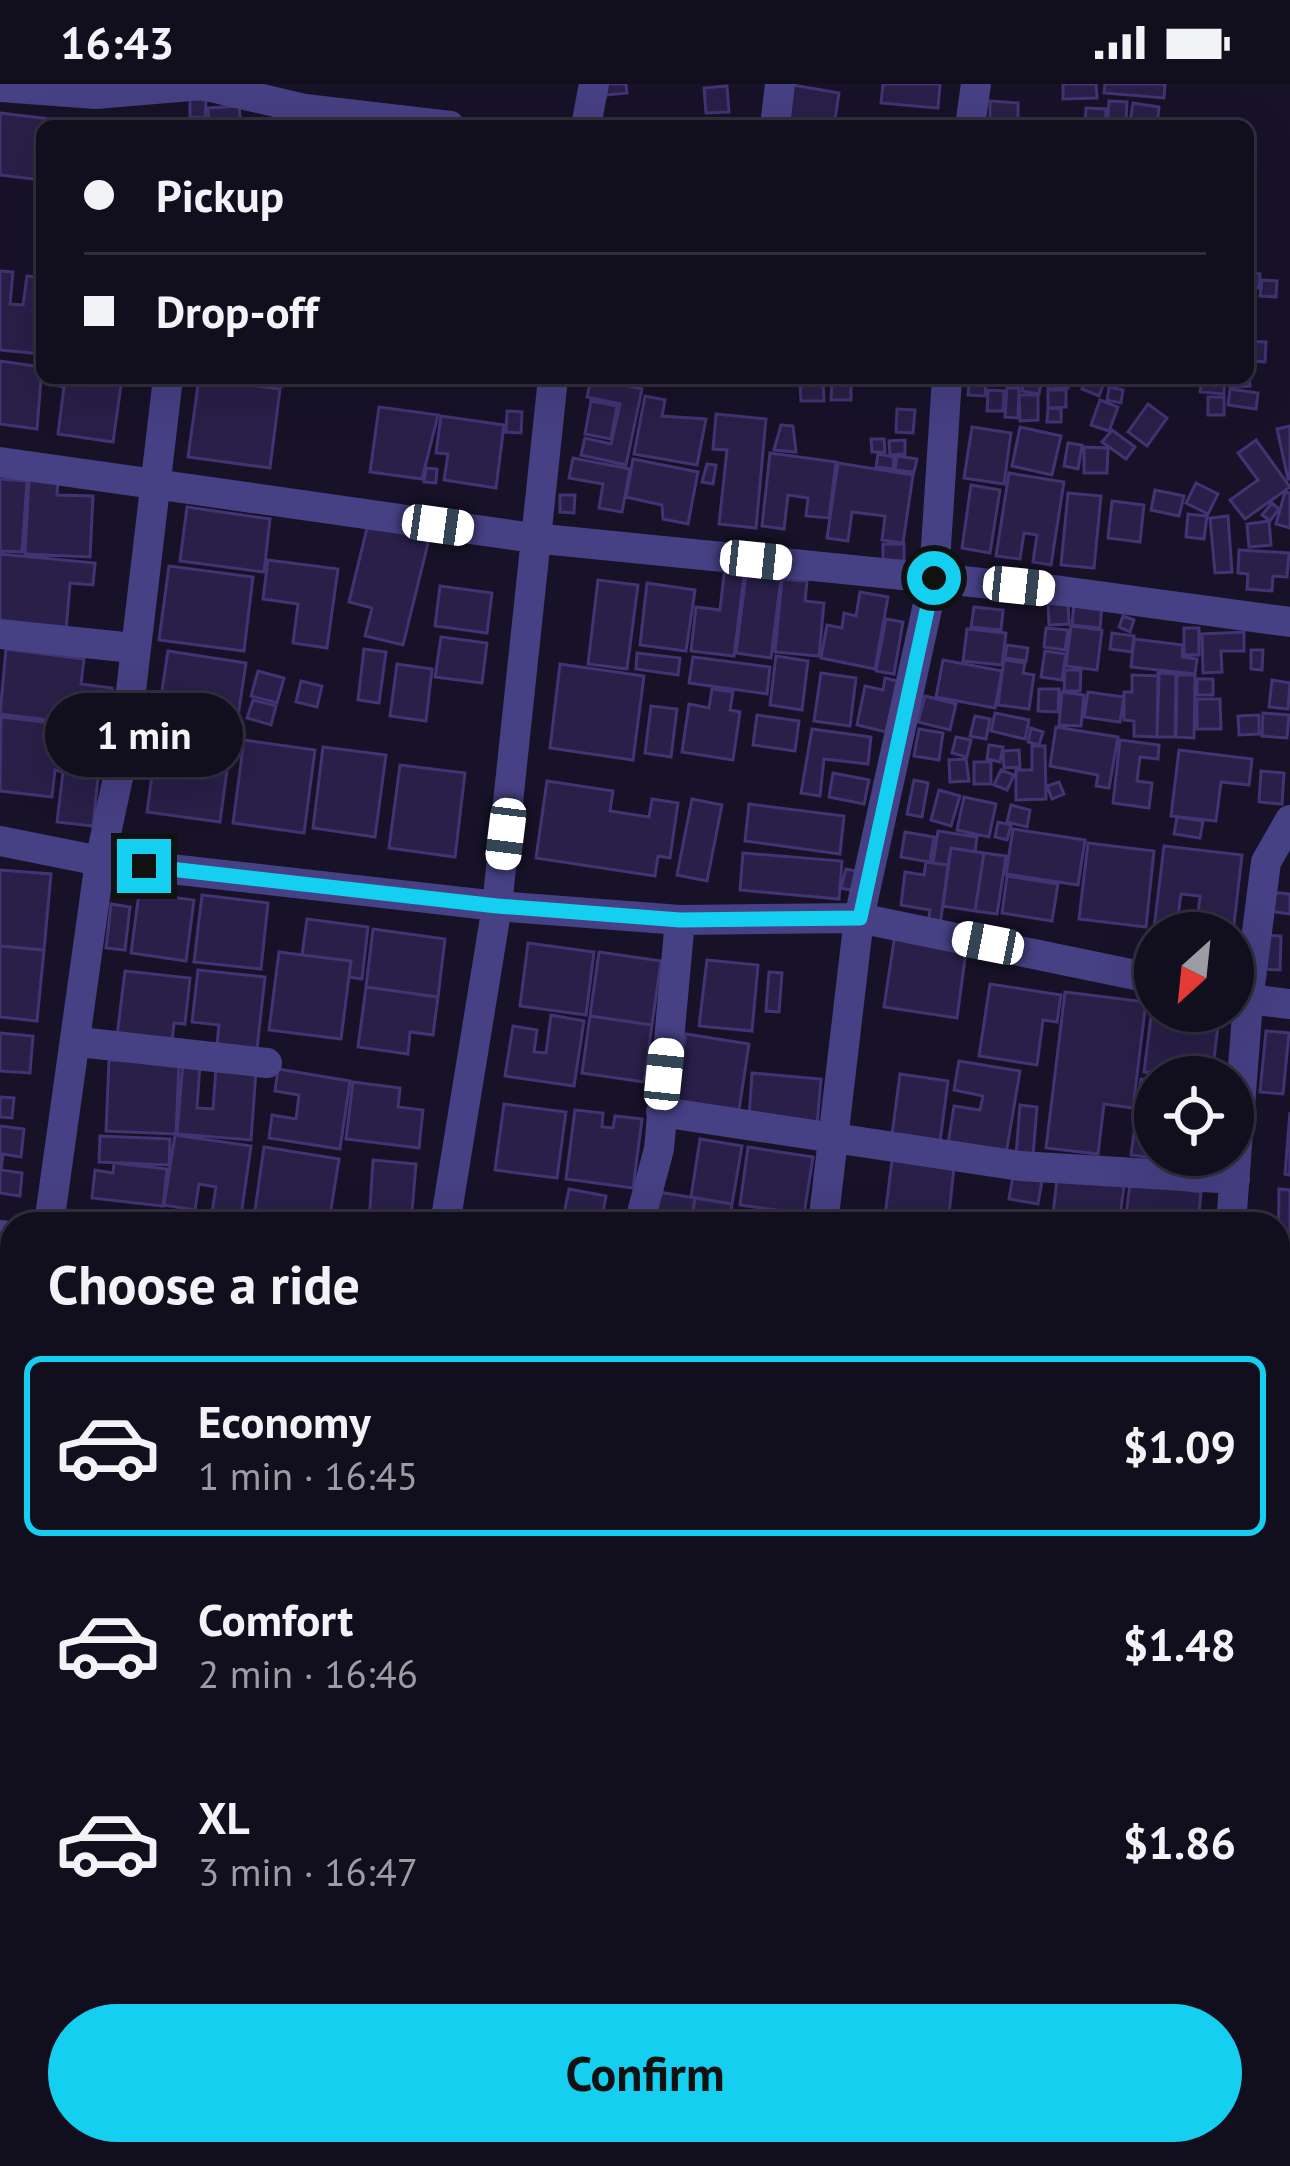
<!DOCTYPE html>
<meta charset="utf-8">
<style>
body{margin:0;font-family:"PT Sans",sans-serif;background:#1a1727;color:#f1f3f6;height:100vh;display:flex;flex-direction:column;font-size:45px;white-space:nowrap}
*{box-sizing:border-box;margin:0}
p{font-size:39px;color:#9c9ca4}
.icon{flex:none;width:66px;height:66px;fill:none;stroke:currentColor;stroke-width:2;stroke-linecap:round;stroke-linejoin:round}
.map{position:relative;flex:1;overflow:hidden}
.drawer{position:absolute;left:0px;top:1128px;width:1290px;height:954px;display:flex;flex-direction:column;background:#110e1e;border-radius:36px 36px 0 0;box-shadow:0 12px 48px #0002,0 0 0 3px #302e3c}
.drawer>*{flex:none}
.banner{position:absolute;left:36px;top:36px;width:1218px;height:264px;border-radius:18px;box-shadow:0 12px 48px #0002,0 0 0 3px #302e3c;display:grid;align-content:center;height:264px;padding:0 48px;background:#110e1e}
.needle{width:78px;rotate:207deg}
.fabs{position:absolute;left:1134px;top:828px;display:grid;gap:24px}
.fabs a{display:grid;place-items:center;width:120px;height:120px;border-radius:50%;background:#110e1e;box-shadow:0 12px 48px #0002,0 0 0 3px #302e3c;font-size:60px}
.end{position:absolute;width:54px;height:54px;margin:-27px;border:15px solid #14cff0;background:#111;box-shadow:0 0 0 6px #111}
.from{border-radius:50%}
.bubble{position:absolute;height:84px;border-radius:42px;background:#110e1e;box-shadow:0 12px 48px #0002,0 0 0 3px #302e3c;font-size:39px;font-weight:700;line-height:84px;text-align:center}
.car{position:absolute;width:36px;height:72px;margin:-36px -18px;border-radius:15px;box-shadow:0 0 9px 3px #0007;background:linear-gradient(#fff 24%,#345 0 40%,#fff 0 76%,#345 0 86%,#fff 0)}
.banner b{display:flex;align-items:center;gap:42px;height:114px;font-size:45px}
.banner b+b{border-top:3px solid #302e3c}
.banner i{width:30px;height:30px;background:#f1f3f6}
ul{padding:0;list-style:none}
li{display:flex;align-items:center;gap:36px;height:180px;margin:0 24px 18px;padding:0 24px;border:6px solid transparent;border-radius:18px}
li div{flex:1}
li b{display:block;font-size:45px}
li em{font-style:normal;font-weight:700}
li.current{border-color:#14cff0}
li>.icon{width:108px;height:108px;stroke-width:1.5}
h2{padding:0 48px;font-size:54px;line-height:144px}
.primary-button{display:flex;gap:24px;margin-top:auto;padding:24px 48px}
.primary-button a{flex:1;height:138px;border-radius:72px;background:#14cff0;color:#111;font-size:48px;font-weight:700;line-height:138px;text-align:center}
.status{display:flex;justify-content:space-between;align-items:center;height:84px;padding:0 60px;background:#110e1e;direction:ltr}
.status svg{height:33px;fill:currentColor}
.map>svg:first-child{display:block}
</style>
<div class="status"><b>16:43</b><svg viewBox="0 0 49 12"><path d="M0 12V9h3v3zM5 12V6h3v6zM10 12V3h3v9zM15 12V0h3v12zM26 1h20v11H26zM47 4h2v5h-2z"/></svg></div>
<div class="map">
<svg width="1290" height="2082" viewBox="0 0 1290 2082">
<rect width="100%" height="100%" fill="#171228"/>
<!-- building -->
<path fill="#291f48" stroke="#423372" stroke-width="3" d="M606,0H626L627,9L606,11Z
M883,0H940L938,24L881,19Z
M1063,0H1096L1097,14L1063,15Z
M1105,0H1165L1164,14L1104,9Z
M793,1L839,9L834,42H787Z
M727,2L729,28L706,29L704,4Z
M190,15L206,16L205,34L190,33Z
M990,17L1018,19V42H990Z
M1109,17L1127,18L1126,36L1108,35Z
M1133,19L1159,23L1157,42L1130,38Z
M239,22L241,42L209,40L208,24Z
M1086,24L1106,25L1105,42H1085Z
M0,29L83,39L82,42H42V96L0,91Z
M0,187L13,188L10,220L23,221L27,192L42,194V270L0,266Z
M1248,188L1260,190L1259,204L1248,203Z
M1262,196L1277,197L1276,213L1260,212Z
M1248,257L1266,258L1265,278L1248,277Z
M0,277L42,283L37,345L0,340Z
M1249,283L1250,302L1231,303L1230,294H1248Z
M51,294H122L113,358L58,350L64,303L50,300Z
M199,294L280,305L270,384L188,373Z
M222,294H283L282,302Z
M591,294L642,305L626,381L581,371L585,354L611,360L620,320L587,313Z
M969,294L986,295L985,312L968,311Z
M1024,294H1042L1039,310L1022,307Z
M1047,294H1067L1068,304L1048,305Z
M1087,294H1106L1099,312L1082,305Z
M1202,294H1225L1224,310L1200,308Z
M832,296H851V316H831Z
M823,298L824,317H801L800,299Z
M1109,303L1123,306L1121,319L1107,316Z
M1007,304H1019L1018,334L1005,333Z
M1230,305L1258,309L1256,325L1228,321Z
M988,306L1004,307L1003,327H987Z
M1048,306H1066V323L1048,324Z
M1019,311H1038V336L1020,337Z
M645,312L665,316L662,332L706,335L697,381L634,370Z
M1208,313H1224V331H1208Z
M1100,316L1118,323L1109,347L1091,341Z
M591,317L617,322L611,355L585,350Z
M1148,320L1167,334L1147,362L1128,348Z
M379,323L438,331L422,395L370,388Z
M1048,324L1061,325V338H1047Z
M897,325L915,326L913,349L896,348Z
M507,327L522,328L521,349L506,348Z
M716,330L766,335L756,444L719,440L727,366L713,365Z
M441,332L504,341L496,404L444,396L448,370L436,369Z
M781,341L793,342L796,368L774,366Z
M1290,342V395H1288L1277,345Z
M972,343L1011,349L1004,400L964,394Z
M1020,343L1061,352L1052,391L1012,382Z
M1112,346L1135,363L1126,375L1102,358Z
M871,355H884L885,368H872Z
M905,356V370L890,371L889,357Z
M1256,356L1290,403L1245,435L1230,416L1258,396L1238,369Z
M1068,359L1082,361L1078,385L1064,382Z
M1084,363L1108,364L1107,389H1084Z
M770,369L836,378L829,434L806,432L808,414L788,411L784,445L762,442Z
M878,370L894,373L893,385L876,383Z
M897,372L917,375L914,388L895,386Z
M573,374L630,385L622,428L599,424L603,400L569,394Z
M633,375L698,388L688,440L663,435L662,421L626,413Z
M838,379L913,391L903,459L882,456L885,432L852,428L848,457L827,454Z
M707,380L716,381L713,400L702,398Z
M426,384L437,385L436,399L424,398Z
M1009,389L1064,398L1051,481L1033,478L1037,451L1024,449L1020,475L996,472Z
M0,395L27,397L22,468L0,467Z
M29,395L58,397L57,411L93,412L90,473L25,470Z
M1196,399L1218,410L1208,430L1186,419Z
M971,401L1000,406L990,469L962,464Z
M1155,406L1184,412L1179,432L1151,426Z
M1285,408L1290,409V444L1276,440Z
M1068,409L1101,412L1094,484L1061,481Z
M560,411H575L574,429L560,428Z
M1112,417L1144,421L1140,458L1108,454Z
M1272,419L1279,425L1270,437L1262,431Z
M187,423L270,435L264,488L180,477Z
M1188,430L1207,432L1204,455L1186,453Z
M1228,432L1232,488L1215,489L1210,434Z
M1269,437L1271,461L1249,463L1247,440Z
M368,440L429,455L403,561L365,552L372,524L349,518Z
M883,460H904V477L883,476Z
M1239,466L1289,469L1287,493L1273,492L1272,507L1247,505L1248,490L1238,489Z
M0,470L95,479L93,501L70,499L66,547L0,541Z
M268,476L338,485L327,564L293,559L298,520L263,515Z
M169,482L253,493L244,567L159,556Z
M725,482L745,485L734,572L691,567L696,523L720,526Z
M747,482L782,487L771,574L736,569Z
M782,495L807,497L805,517L824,519L819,572L775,568Z
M598,496L638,501L627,585L588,580Z
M647,499L695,506L686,567L640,561Z
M440,502L492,509L487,549L435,542Z
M860,508L888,513L875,585L821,574L827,541L842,544L844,529L856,532Z
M1068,518L1069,540L1049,541L1048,519Z
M1074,519L1102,522L1100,544L1072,541Z
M974,523L1003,526L1001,546L971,543Z
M1123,532L1134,536L1130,548L1119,543Z
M886,535L903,538L894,590L876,587Z
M1071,542L1102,546L1097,586L1066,582Z
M1046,544L1068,546L1065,566L1044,563Z
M1184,544H1199V571H1184Z
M967,545L1006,549L1002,581L963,577Z
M1244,548V567H1221L1222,588L1203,589L1202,550Z
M1112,549L1134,552L1132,568L1110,565Z
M441,553L487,559L482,599L435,593Z
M1134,555L1183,561L1182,573L1197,575L1195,590L1131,583Z
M1007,561L1028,564L1026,577L1005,574Z
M6,565L84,575L81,600L112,604L110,619H101L98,642L0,630Z
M364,565L386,568L379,619L358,616Z
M1251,566H1263L1262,586L1251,585Z
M168,567L246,579L235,652L157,639Z
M1045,567L1066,570L1062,596L1041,593Z
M637,569L680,574L678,591L636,585Z
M776,572L808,577L802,626L770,621Z
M693,573L770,583L767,610L689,599Z
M943,576L1002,587L995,624L936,613Z
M1004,576L1025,579L1023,589L1034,591L1029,625L998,621Z
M397,580L432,585L426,637L390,632Z
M560,580L644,592L633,676L550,664Z
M1065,586H1081L1080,607H1064Z
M258,587L284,594L277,619L251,612Z
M821,589L856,594L850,642L814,637Z
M1158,589L1176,590L1175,653H1157Z
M1132,591L1159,592L1157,653L1134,652V637L1124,636V608H1132Z
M1177,591H1195L1194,654L1176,653Z
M885,594L901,598L890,649L857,641L865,602L883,606Z
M1197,595H1213V611H1197Z
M1272,596L1290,599L1288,625L1269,623Z
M301,597L322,602L317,623L296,618Z
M712,605L733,608L730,626L740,628L733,676L682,668L689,620L709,624Z
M1039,605H1059L1058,628L1038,627Z
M1062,608L1084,611L1081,642L1059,641Z
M1088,608L1124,613L1120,638L1084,633Z
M925,612L956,620L950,646L918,638Z
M1197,615H1220L1221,645H1197Z
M253,616L276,622L271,641L247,634Z
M651,622L677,625L671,673L645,669Z
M995,629L1029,636L1025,655L991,647Z
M1263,629L1289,631L1287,654L1262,652Z
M757,631L799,637L795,667L753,661Z
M1259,631V650L1239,651L1238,632Z
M975,632L990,635L986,655L970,652Z
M1,633L103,645L93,742L57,738L63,688L55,686L52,713L0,707Z
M1056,643L1118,653L1109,704L1096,702L1098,691L1050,682Z
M1031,644L1043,648L1039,661L1028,658Z
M812,645L871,653L868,680L824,675L820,712L801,709Z
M919,645L943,649L939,676L914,672Z
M158,647L231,656L220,738L147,728Z
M956,653L971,656L967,673L952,669Z
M244,656L315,666L304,749L233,739Z
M1120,656L1159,661L1158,675L1140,673L1137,697L1152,699L1149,724L1113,719Z
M989,661L1003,663L1000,678L987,675Z
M1032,662H1045L1046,715L1016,716V686H1032Z
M323,663L386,671L375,753L313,744Z
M1019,666L1020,683L1004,684L1003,667Z
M1179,666L1252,675L1249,701L1221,698L1216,737L1171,732Z
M966,675L969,697L950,698L949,676Z
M974,678H991V700H974Z
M400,681L465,689L455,773L389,764Z
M1001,686L1014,691L1007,706L994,701Z
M1261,687L1284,689L1282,720L1259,718Z
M833,689L869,696L864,720L829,713Z
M914,696L928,699L922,733L907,730Z
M547,697L613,707L610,727L649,733L652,715L678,719L670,774L658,772L655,792L536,774Z
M1059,698L1064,710L1052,715L1047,702Z
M939,706L960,712L951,742L931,736Z
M964,713L996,720L989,753L957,746Z
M692,715L722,721L707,797L677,791Z
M749,720L844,732L840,770L745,757Z
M1011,721L1030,726L1027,743L1007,738Z
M1177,733L1203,737L1200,754L1174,750Z
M998,738L1011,741L1007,756L995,753Z
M1013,745L1085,756L1078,801L1006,790Z
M938,747L977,753L975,768L951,764L948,781L933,779Z
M905,748L934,753L930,778L901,773Z
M1088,759L1154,767L1146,843L1079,835Z
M1164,762L1242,771L1233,849H1196L1200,812L1181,810L1176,847L1154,844Z
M951,764L984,769L975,827L943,822Z
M743,769L842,777L839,815L740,806Z
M984,769L1006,772L997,830L975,827Z
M926,778L948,781L940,842L928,840L930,826L901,821L905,788L924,791Z
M846,785L864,789L860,808L841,804Z
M0,786L51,790L44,866L0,862Z
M1007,792L1058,800L1052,837L1002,829Z
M1270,808L1290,810V830L1268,827Z
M139,809L194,816L186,877L131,869Z
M202,811L268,819L261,885L194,878Z
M111,820L130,823L125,866L106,864Z
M307,835L368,843L362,895L349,893L351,877L302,871Z
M373,845L445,855L438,913L366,903Z
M895,850L967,860L957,934L884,923Z
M1262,851L1281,852L1280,886L1262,885Z
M528,859L594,868L586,931L520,922Z
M0,862L44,866L37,937L0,933Z
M279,868L351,877L341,955L269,946Z
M599,868L661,877L652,941L590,932Z
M707,876L758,881L752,947L699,942Z
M198,886L265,893L257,965L217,960L219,941L192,938Z
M125,887L190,894L185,940L174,939L172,958L117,952Z
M769,888L782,889L779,928L766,927Z
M990,900L1061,911L1057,938L1043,936L1037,981L979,972Z
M366,903L438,913L433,951L410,948L408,970L358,963Z
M1065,908L1146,918L1133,1024L1104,1020L1098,1070L1046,1064Z
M1152,924L1219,933L1212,993L1144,988Z
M551,931L584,937L574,1002L505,992L513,942L537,946L534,968L546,969Z
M590,932L652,941L644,998L582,989Z
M1266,947L1289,949L1283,1010L1260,1008Z
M0,949L33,952L30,989L0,987Z
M686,950L749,960L739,1026L675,1016Z
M109,976L179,979L176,1050L106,1047Z
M959,977L1020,987L1006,1070L948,1060L954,1022L980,1026L983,1012L954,1006Z
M183,978L200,980L197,1024L213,1025L216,984L256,987L251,1056L177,1050Z
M278,985L350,997L340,1065L269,1054L272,1031L296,1035L299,1011L275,1007Z
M752,989L821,995L817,1041L749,1035Z
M900,990L948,997L940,1058L892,1051Z
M1141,995L1155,996V1071H1174L1173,1076L1131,1071Z
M353,998L400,1004L398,1023L423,1026L419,1064L346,1055Z
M0,1013L14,1014L12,1034L0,1033Z
M504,1020L566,1028L557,1094L495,1086Z
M1020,1021L1037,1023L1033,1072L1016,1071Z
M575,1026L603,1029L602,1043L613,1044L615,1032L642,1035L633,1104L566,1095Z
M1290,1028V1091L1285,1090Z
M0,1042L24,1045L21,1073L3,1070L1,1086L22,1089L20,1112L0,1109Z
M175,1051L251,1062L241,1132L212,1128L216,1103L199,1100L195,1126L164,1121Z
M100,1052L170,1055L169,1081L99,1078Z
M700,1055L742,1062L732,1120L691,1113Z
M264,1063L339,1075L329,1138L255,1126Z
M748,1063L813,1073L804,1130L740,1121Z
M373,1076L416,1080L411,1140H369Z
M892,1076L954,1083L948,1140H884Z
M114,1079L167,1085L163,1122L92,1114L95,1086L113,1089Z
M1013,1092L1042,1097L1038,1120L1009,1115Z
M1057,1094L1124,1102L1119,1140H1052Z
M1130,1099L1201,1108L1198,1140H1125Z
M569,1105L606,1112L601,1139L606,1140H562Z
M1279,1105L1290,1106V1186L1278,1184Z
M659,1108L695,1114L691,1140H654Z
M695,1114L732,1120L729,1140H691Z
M507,1127L555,1133L554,1140H505Z
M741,1127L805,1136L804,1140H739Z
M0,1172L12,1173L6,1239L0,1238Z
M1278,1192L1290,1193V1264L1278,1263Z
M1278,1388L1290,1389V1474L1278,1473Z
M1278,1493L1290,1495L1281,1620H1278Z
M1279,1693L1290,1694V1766H1278Z
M1278,1766H1290V1844L1278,1843Z
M7,1797H12V1866L0,1864Z
M1278,1861L1290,1862V1931L1278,1930Z
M1278,1941L1290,1943V1990L1278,1988Z
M0,1972L12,1974V1996L0,1994Z
M0,1999L12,2001V2057L0,2055Z
M50,2070H101L100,2081Z
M148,2070H217L215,2082H147Z
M224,2070H294L292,2082H222Z
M355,2070H426L425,2080Z
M465,2070H521L520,2082H463Z
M546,2070H615L614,2082H544Z
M617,2070H687L686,2082H616Z
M765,2070H788L787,2082H764Z
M790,2070H812L811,2082H789Z
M814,2070H835L833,2082H813Z
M839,2070H916L914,2082H837Z
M937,2070H1013L1012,2082H936Z
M1197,2070H1233V2082H1197Z
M1238,2070H1268L1267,2082H1237Z"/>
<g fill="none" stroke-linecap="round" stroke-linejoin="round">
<!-- street -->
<path stroke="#464084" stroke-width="30" d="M0,3L96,10L202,1L305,25L450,42
M586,42L594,0
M775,42L780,0
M970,42L976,0
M0,378L533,454L1062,507L1290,538
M0,550L133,564
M0,757L100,777L497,822L680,836L859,834L1155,895
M1233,913L1290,920
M79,958L267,979
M661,1028L1020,1082L1235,1095
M49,1140L100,777L124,666L168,294
M445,1140L497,822L553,294
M639,1140L659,1065L680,836
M823,1140L859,834L934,493L947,294
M1231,1140L1248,917L1266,778L1290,736
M0,1151L12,1152
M1278,1298L1290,1300
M0,1333L12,1335
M0,1604L12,1506
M1278,1675L1290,1676
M0,1706L12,1707
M1278,1850L1290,1851
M0,1900L12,1902
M1278,2031H1290
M323,2082L324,2070
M531,2082L533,2070
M719,2082L720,2070
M923,2082L924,2070
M1122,2082L1124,2070"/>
</g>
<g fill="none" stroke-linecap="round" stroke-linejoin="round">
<!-- route -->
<path stroke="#14cff0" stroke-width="15" d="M144,782L497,822L680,836L860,834L934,494"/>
</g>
</svg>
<div class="fabs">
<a><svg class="needle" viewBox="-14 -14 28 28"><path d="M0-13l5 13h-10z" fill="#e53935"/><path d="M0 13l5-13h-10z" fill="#9c9ca4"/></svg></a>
<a><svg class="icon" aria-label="locate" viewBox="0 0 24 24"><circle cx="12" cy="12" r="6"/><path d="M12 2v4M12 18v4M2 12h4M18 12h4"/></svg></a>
</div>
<i class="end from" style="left:934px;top:494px"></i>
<i class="end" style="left:144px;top:782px"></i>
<div class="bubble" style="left:45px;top:609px;width:198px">1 min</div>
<i class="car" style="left:438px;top:441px;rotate:98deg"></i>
<i class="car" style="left:756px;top:476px;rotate:96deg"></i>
<i class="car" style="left:1019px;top:502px;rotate:96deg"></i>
<i class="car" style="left:506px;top:750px;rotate:187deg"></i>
<i class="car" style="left:988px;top:859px;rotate:281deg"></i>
<i class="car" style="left:664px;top:990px;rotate:6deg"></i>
<div class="banner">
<b><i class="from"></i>Pickup</b>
<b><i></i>Drop-off</b>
</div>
<section class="drawer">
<h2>Choose a ride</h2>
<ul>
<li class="current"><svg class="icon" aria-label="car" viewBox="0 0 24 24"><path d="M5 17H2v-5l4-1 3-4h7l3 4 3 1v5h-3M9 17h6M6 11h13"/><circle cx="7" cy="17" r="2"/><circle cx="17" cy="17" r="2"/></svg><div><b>Economy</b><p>1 min · 16:45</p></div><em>$1.09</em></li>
<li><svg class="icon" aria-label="car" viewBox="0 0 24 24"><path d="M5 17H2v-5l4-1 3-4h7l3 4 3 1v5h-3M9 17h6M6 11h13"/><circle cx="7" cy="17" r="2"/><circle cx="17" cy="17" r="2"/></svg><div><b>Comfort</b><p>2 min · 16:46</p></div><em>$1.48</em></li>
<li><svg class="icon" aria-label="car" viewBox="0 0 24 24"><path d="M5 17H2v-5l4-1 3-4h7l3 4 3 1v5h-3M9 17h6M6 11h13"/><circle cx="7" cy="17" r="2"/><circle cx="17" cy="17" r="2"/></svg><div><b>XL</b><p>3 min · 16:47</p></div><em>$1.86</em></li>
</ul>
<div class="primary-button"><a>Confirm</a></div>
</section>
</div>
